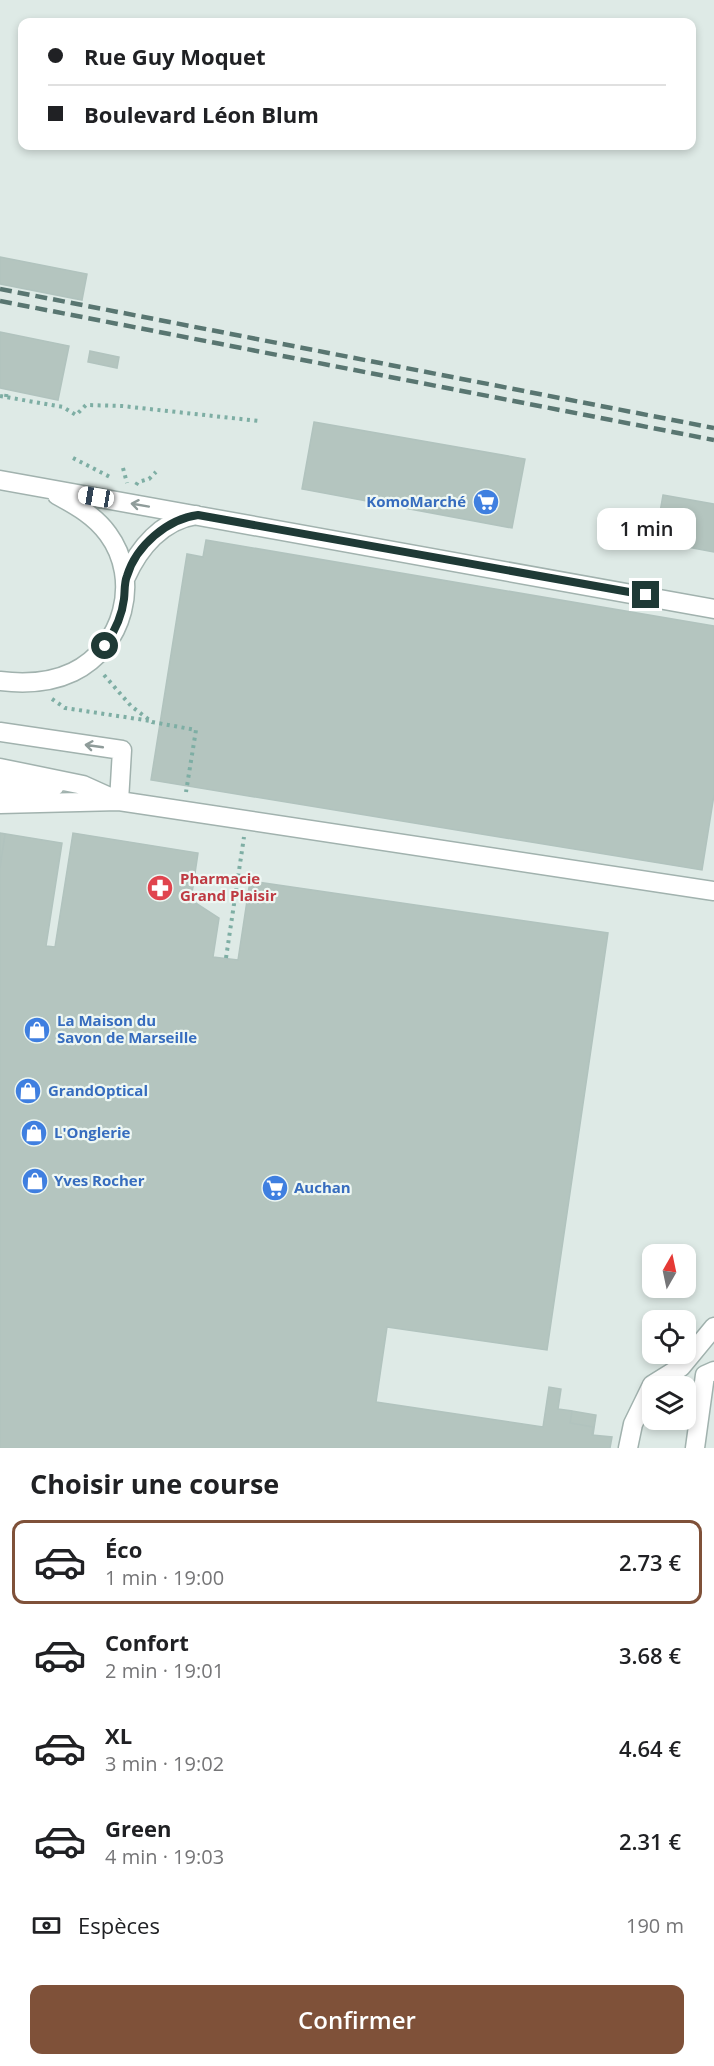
<!DOCTYPE html>
<html lang="fr">
<meta charset="utf-8">
<style>
body{margin:0;font-family:"Open Sans",sans-serif;background:#f2f2f2;color:#202124;height:100vh;display:flex;flex-direction:column;font-size:22px;white-space:nowrap}
*{box-sizing:border-box;margin:0}
p{font-size:20px;color:#757577}
.icon{flex:none;width:33px;height:33px;fill:none;stroke:currentColor;stroke-width:2;stroke-linecap:round;stroke-linejoin:round}
.map{position:relative;height:1448px;overflow:hidden}
.sheet{display:flex;flex-direction:column;background:#fff;flex:1}
.sheet>*{flex:none}
.hud{position:absolute;left:18px;top:18px;width:678px;height:132px;border-radius:12px;box-shadow:0 3px 9px #0003;display:grid;align-content:center;height:132px;padding:0 30px;background:#fff}
.needle{width:39px;rotate:9deg}
.controls{position:absolute;left:642px;top:1244px;display:grid;gap:12px}
.controls a{display:grid;place-items:center;width:54px;height:54px;border-radius:12px;background:#fff;box-shadow:0 3px 9px #0003;font-size:30px}
.end{position:absolute;width:27px;height:27px;margin:-14px;border:8px solid #1f3a36;background:#fff;box-shadow:0 0 0 3px #fff}
.from{border-radius:50%}
.bubble{position:absolute;height:42px;border-radius:12px;background:#fff;box-shadow:0 3px 9px #0003;font-size:20px;font-weight:600;line-height:42px;text-align:center}
.car{position:absolute;width:18px;height:36px;margin:-18px -9px;border-radius:8px;box-shadow:0 0 4px 2px #0007;background:linear-gradient(#fff 24%,#345 0 40%,#fff 0 76%,#345 0 86%,#fff 0)}
.hud b{display:flex;align-items:center;gap:21px;height:57px;font-size:22px}
.hud b+b{border-top:2px solid #e0e0e0}
.hud i{width:15px;height:15px;background:#202124}
ul{padding:0;list-style:none}
li{display:flex;align-items:center;gap:18px;height:84px;margin:0 12px 9px;padding:0 18px;border:3px solid transparent;border-radius:12px}
li div{flex:1}
li b{display:block;font-size:22px}
li em{font-style:normal;font-weight:600}
li.current{border-color:#7f5139}
li>.icon{width:54px;height:54px;stroke-width:1.5}
h2{padding:0 30px;font-size:27px;line-height:72px}
.pay{display:flex;align-items:center;gap:15px;height:66px;padding:0 30px;font-size:22px}
.pay p{margin-inline-start:auto}
.cta{display:flex;gap:12px;margin-top:auto;padding:12px 30px}
.cta a{flex:1;height:69px;border-radius:12px;background:#7f5139;color:#fff;font-size:24px;font-weight:600;line-height:69px;text-align:center}
.map>svg:first-child{display:block}
</style>
<div class="map">
<svg width="714" height="1448" viewBox="0 0 714 1448">
<rect width="100%" height="100%" fill="#deeae6"/>
<!-- building -->
<path fill="#b4c5bf" stroke="#b1c3be" stroke-width="1.5" d="M0,257L87,274L82,300L0,284Z
M0,332L69,346L58,400L0,388Z
M90,351L119,357L117,368L88,362Z
M314,422L525,459L512,528L302,489Z
M663,495L714,504V552L655,541Z
M206,540L714,626V795L702,870L151,780L187,554L203,557Z
M0,833L62,843L46,946L55,947L73,833L198,853L191,900L219,918L213,957L238,960L250,881L608,933L547,1350L387,1327L376,1402L543,1427L549,1387L561,1389L558,1409L572,1411L570,1423L593,1427L592,1435L612,1437L610,1448H0Z
M0,833L5,834L0,868Z
M572,1411L596,1415L593,1435V1427L570,1423Z"/>
<g fill="none" stroke-linecap="round" stroke-linejoin="round">
<defs>
<path id="minor" d="M0,480L714,609
M126,577C139,548 162,520 196,515
M0,681C24,684 50,683 73,672C123,648 142,580 108,534C95,516 77,506 57,495
M0,732L122,750L119,801
M0,768L83,785L114,799
M0,786H55
M0,804L119,801L714,891
M628,1448L633,1424L652,1385L681,1367L714,1327
M695,1448L705,1375L714,1371"/>
</defs>
<!-- minor casing -->
<use href="#minor" stroke="#a1b2ae" stroke-width="21"/>
<!-- path -->
<path stroke="#7eaea4" stroke-width="4" stroke-dasharray="3 4.5" stroke-linecap="butt" d="M0,396L63,407L76,415L86,405L122,406L259,421
M6,397L7,390
M73,458L112,478
M123,468L127,483
M136,485L138,482L149,479L156,472
M104,675L131,706L152,722L196,730L186,792
M52,699L65,708L151,721
M226,958L244,837"/>
<!-- minor -->
<use href="#minor" stroke="#fff" stroke-width="18"/>
<!-- rail -->
<path stroke="#597671" stroke-width="4.5" stroke-dasharray="12 6" stroke-linecap="butt" d="M0,289L714,428
M0,301L714,440"/>
</g>
<!-- one-way arrows -->
<defs><path id="oneway-shaft" d="M-6 0H5M1.5-3L5.5 0L1.5 3" fill="none" stroke-width="1.6" stroke-linecap="round" stroke-linejoin="round" transform="scale(1.5)"/></defs>
<g stroke="#8f9c9a">
<use href="#oneway-shaft" transform="translate(140 505) rotate(-170)"/>
<use href="#oneway-shaft" transform="translate(94 746) rotate(-172)"/>
</g>
<g fill="none" stroke-linecap="round" stroke-linejoin="round">
<!-- route -->
<path stroke="#1f3a36" stroke-width="8" d="M105,646C115,631 122,617 124,599C125,591 124,583 127,576C136,546 167,519 198,515L646,595"/>
</g>
<!-- icons -->
<defs>
<symbol id="supermarket-disc" viewBox="-11 -11 22 22"><circle r="9.5" fill="#3f7fe0" stroke="#eef7f3"/><path d="M-6-5.5h2.5l.6 2H6L4.5 2H-2.5L-4.4-4H-6ZM-1.5 3.2a1.3 1.3 0 1 0 .1 0ZM3 3.2a1.3 1.3 0 1 0 .1 0Z" fill="#fff"/></symbol>
<symbol id="pharmacy-disc" viewBox="-11 -11 22 22"><circle r="9.5" fill="#e0444e" stroke="#eef7f3"/><path d="M-2-6h4v4h4v4h-4v4h-4v-4h-4v-4h4Z" fill="#fff"/></symbol>
<symbol id="shop-disc" viewBox="-11 -11 22 22"><circle r="9.5" fill="#3f7fe0" stroke="#eef7f3"/><path d="M-5-2.5h2.3a2.7 3.5 0 0 1 5.4 0H5L5.5 6h-11ZM-1.5-2.5h3a1.5 2.3 0 0 0-3 0Z" fill="#fff"/></symbol>
</defs>
<g fill-rule="evenodd">
<use href="#supermarket-disc" x="471" y="487" width="30" height="30"/>
<use href="#pharmacy-disc" x="145" y="873" width="30" height="30"/>
<use href="#shop-disc" x="22" y="1015" width="30" height="30"/>
<use href="#shop-disc" x="13" y="1076" width="30" height="30"/>
<use href="#shop-disc" x="19" y="1118" width="30" height="30"/>
<use href="#shop-disc" x="20" y="1166" width="30" height="30"/>
<use href="#supermarket-disc" x="260" y="1173" width="30" height="30"/>
</g>
<g text-anchor="middle" stroke-width="4.5" stroke-linejoin="round" paint-order="stroke">
<!-- shop labels -->
<g font-size="15" font-weight="bold" fill="#366cbe" stroke="#eef7f3" text-anchor="start">
<text x="466" y="507" text-anchor="end">KomoMarché</text>
<text x="57" y="1026">La Maison du<tspan x="57" dy="17">Savon de Marseille</tspan></text>
<text x="48" y="1096">GrandOptical</text>
<text x="54" y="1138">L'Onglerie</text>
<text x="54" y="1186">Yves Rocher</text>
<text x="294" y="1193">Auchan</text>
</g>
<!-- health labels -->
<g font-size="15" font-weight="bold" fill="#be3a42" stroke="#eef7f3" text-anchor="start">
<text x="180" y="884">Pharmacie<tspan x="180" dy="17">Grand Plaisir</tspan></text>
</g>
</g>
</svg>
<div class="controls">
<a><svg class="needle" viewBox="-14 -14 28 28"><path d="M0-13l5 13h-10z" fill="#e53935"/><path d="M0 13l5-13h-10z" fill="#757577"/></svg></a>
<a><svg class="icon" aria-label="locate" viewBox="0 0 24 24"><circle cx="12" cy="12" r="6"/><path d="M12 2v4M12 18v4M2 12h4M18 12h4"/></svg></a>
<a><svg class="icon" aria-label="layers" viewBox="0 0 24 24"><path d="M12 4l9 5-9 5-9-5zM3 14l9 5 9-5"/></svg></a>
</div>
<i class="end from" style="left:105px;top:646px"></i>
<i class="end" style="left:646px;top:595px"></i>
<div class="bubble" style="left:597px;top:508px;width:99px">1 min</div>
<i class="car" style="left:96px;top:497px;rotate:279deg"></i>
<div class="hud">
<b><i class="from"></i>Rue Guy Moquet</b>
<b><i></i>Boulevard Léon Blum</b>
</div>
</div>
<section class="sheet">
<h2>Choisir une course</h2>
<ul>
<li class="current"><svg class="icon" aria-label="car" viewBox="0 0 24 24"><path d="M5 17H2v-5l4-1 3-4h7l3 4 3 1v5h-3M9 17h6M6 11h13"/><circle cx="7" cy="17" r="2"/><circle cx="17" cy="17" r="2"/></svg><div><b>Éco</b><p>1 min · 19:00</p></div><em>2.73 €</em></li>
<li><svg class="icon" aria-label="car" viewBox="0 0 24 24"><path d="M5 17H2v-5l4-1 3-4h7l3 4 3 1v5h-3M9 17h6M6 11h13"/><circle cx="7" cy="17" r="2"/><circle cx="17" cy="17" r="2"/></svg><div><b>Confort</b><p>2 min · 19:01</p></div><em>3.68 €</em></li>
<li><svg class="icon" aria-label="car" viewBox="0 0 24 24"><path d="M5 17H2v-5l4-1 3-4h7l3 4 3 1v5h-3M9 17h6M6 11h13"/><circle cx="7" cy="17" r="2"/><circle cx="17" cy="17" r="2"/></svg><div><b>XL</b><p>3 min · 19:02</p></div><em>4.64 €</em></li>
<li><svg class="icon" aria-label="car" viewBox="0 0 24 24"><path d="M5 17H2v-5l4-1 3-4h7l3 4 3 1v5h-3M9 17h6M6 11h13"/><circle cx="7" cy="17" r="2"/><circle cx="17" cy="17" r="2"/></svg><div><b>Green</b><p>4 min · 19:03</p></div><em>2.31 €</em></li>
</ul>
<div class="pay"><svg class="icon" aria-label="cash" viewBox="0 0 24 24"><path d="M3 7h18v10H3z"/><circle cx="12" cy="12" r="2"/></svg>Espèces<p>190 m</p></div>
<div class="cta"><a>Confirmer</a></div>
</section>
